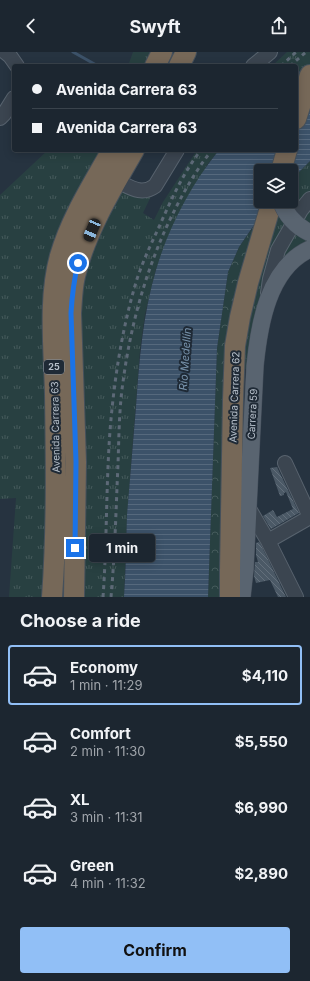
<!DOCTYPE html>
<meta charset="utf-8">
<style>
body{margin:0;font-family:Inter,sans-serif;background:#29323c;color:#f1f3f6;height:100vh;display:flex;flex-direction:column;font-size:15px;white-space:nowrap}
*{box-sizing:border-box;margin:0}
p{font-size:13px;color:#a0a5ab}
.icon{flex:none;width:22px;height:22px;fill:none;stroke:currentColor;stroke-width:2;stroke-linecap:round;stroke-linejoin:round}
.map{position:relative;height:545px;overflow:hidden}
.details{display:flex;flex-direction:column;background:#1c2630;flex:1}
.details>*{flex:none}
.guide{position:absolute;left:12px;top:12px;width:286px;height:88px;border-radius:4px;box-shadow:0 2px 10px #0003,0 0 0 1px #3a434c;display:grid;align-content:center;height:88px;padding:0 20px;background:#1c2630}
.buttons{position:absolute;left:254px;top:112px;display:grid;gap:8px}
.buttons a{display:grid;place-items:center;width:44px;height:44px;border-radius:4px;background:#1c2630;box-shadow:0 2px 10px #0003,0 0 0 1px #3a434c;font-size:20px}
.end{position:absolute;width:18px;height:18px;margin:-9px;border:5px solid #1a73e8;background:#fff;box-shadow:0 0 0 2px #fff}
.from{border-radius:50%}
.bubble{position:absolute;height:28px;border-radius:4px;background:#1c2630;box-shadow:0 2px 10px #0003,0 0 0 1px #3a434c;font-size:13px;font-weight:700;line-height:28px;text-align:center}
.car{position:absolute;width:12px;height:24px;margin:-12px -6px;border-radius:5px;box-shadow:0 0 3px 1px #0007;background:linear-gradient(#222 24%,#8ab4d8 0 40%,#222 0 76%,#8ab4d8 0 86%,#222 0)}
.guide b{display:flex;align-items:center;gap:14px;height:38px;font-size:15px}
.guide b+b{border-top:1px solid #3a434c}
.guide i{width:10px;height:10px;background:#f1f3f6}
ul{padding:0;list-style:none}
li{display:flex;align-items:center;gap:12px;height:60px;margin:0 8px 6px;padding:0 12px;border:2px solid transparent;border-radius:4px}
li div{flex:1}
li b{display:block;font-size:15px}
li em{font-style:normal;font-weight:700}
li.selected{border-color:#91bff6}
li>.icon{width:36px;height:36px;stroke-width:1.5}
h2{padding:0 20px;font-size:18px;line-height:48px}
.action{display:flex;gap:8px;margin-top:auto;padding:8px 20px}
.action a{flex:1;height:46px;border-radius:4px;background:#91bff6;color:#111;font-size:16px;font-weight:700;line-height:46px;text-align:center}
header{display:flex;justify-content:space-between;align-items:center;height:52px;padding:0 20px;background:#1c2630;font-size:18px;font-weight:700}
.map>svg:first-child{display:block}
</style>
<header><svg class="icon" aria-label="back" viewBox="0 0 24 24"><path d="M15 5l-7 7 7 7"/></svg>Swyft<svg class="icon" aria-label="share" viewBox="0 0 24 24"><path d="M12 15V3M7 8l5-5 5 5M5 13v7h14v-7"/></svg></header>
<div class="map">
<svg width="310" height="545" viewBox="0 0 310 545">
<defs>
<pattern id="grass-tufts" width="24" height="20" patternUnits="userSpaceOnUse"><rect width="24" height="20" fill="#284041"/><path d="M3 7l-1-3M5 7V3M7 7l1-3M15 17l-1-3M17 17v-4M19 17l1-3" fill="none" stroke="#455a5b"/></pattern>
<pattern id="forest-crowns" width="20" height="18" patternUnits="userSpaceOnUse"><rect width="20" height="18" fill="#284041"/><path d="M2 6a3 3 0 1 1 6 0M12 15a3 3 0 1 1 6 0" fill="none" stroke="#455a5b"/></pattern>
<pattern id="water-rules" width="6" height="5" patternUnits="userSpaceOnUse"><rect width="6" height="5" fill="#3c5269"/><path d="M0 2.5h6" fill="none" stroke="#56697d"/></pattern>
<pattern id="building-back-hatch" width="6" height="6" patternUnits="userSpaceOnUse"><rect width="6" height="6" fill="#4b5966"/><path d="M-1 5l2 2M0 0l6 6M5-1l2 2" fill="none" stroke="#636f7b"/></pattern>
</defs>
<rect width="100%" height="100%" fill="#263340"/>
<!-- grass -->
<path fill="url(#grass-tufts)" d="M133,0H150L143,14H128Z
M287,0H310V12L296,22V14H272Z
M48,98H100L59,177L47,214L43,250L47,416L46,504L43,545H9L16,446L0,447V143Z
M197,98H219L207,113L156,217L145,262L140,298L127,465L124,545H78L76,268L89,198L120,137L153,140L143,161L154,168L163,150Z
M310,109V174L298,168L288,149H291V128Z
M277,161L310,186V192L294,199L250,317H240L246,275Z"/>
<!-- forest -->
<path fill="url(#forest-crowns)" d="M256,171L227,284L223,315L224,352L221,545H208L217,296L228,220L239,195Z"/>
<!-- water -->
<path fill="url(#water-rules)" d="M310,12V109L291,128V119H261V149H272L258,167L239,195L228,220L217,296L208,545H124C126,518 126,491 127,463C130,427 133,391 136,355C139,309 143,262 156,218C169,174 191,133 219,98H296V22Z"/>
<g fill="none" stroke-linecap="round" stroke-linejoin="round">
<!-- stream -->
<path stroke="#3c5269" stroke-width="3" d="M73,0L98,14"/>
</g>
<!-- building -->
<path fill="url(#building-back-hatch)" d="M277,415L299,461L271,477L263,464L273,458L277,465L293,457L286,440L284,441V443L280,444L270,416Z
M259,490L261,493L286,545H278L270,528L256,531L254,524L255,510H258L256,503V491Z"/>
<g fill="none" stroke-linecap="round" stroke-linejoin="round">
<defs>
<path id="minor" d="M5,0L10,4L17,14
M253,14L270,0
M0,66L4,62L14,46
M117,129C130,135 141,144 155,134L177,98
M268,241L270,227L278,198L301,158L310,147
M285,411L310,465
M248,455L268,489L296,545
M268,489L310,465"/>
<path id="major" d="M242,545L245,517L255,314C259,273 268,216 310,197"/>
<path id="highway" d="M155,14L162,0
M179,14L186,0
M296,67L310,23
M281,119L287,98
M52,545C57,478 56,410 55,342C54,298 48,246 60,204C71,166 93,132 112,98
M74,545L75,482L76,410L71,261C72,249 72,236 75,224C85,181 112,136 134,98
M230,545V518L233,348L235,294L240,265L248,231L272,149"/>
</defs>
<!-- minor casing -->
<use href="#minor" stroke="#58636e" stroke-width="16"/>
<!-- major casing -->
<use href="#major" stroke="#444e5a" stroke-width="18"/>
<!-- highway casing -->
<use href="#highway" stroke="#45505b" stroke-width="22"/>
<!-- minor -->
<use href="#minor" stroke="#3b4550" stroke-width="14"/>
<!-- major -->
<use href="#major" stroke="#596470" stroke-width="17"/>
<!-- highway -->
<use href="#highway" stroke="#766858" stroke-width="20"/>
<!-- rail -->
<path stroke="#5d6977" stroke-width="3" stroke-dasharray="4 4" stroke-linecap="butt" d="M281,14L296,0
M290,14L306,0
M103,545C107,490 106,434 110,379C114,328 122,276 137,227C143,209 151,192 159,175C171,148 183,121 201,98
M111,545C115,501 116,456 118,412C119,385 119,357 123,330C130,277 144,225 166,176C179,148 193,122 212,98"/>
<defs>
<path id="major-bridge" d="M281,149C286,164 296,174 310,181"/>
</defs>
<!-- major-bridge casing -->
<use href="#major-bridge" stroke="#444e5a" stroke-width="18" stroke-linecap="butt"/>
<!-- major-bridge -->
<use href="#major-bridge" stroke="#596470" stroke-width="17"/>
</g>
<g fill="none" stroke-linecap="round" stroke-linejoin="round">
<!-- route -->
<path stroke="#1a73e8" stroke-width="5" d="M75,496L76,410L71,261C72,244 74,228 78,211"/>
</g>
<g text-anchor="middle" stroke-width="4" stroke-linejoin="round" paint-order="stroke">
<!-- shield labels -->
<rect fill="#1f2a36" stroke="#89939e" stroke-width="1" x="44" y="308" width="20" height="14" rx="3"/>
<g font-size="9" font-weight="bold" fill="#b7c0cb">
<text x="54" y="318">25</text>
</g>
<!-- street labels -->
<g font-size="10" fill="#b7c0cb" stroke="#1f2a36">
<text transform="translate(234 345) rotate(-88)" y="4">Avenida Carrera 62</text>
<text transform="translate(252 362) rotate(-87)" y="4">Carrera 59</text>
<text transform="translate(55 375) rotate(-91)" y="4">Avenida Carrera 63</text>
</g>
<!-- water labels -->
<g font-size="11" font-style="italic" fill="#7893ac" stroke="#1f2a36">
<text transform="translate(185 307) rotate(-86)" y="4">Río Medellín</text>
</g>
</g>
</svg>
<div class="buttons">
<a><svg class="icon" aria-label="layers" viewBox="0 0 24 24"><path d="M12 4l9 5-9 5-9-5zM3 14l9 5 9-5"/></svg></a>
</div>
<i class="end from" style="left:78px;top:211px"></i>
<i class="end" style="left:75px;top:496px"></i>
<div class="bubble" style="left:89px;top:482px;width:66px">1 min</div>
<i class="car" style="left:92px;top:178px;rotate:203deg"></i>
<div class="guide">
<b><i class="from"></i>Avenida Carrera 63</b>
<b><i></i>Avenida Carrera 63</b>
</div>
</div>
<section class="details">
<h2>Choose a ride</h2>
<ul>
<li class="selected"><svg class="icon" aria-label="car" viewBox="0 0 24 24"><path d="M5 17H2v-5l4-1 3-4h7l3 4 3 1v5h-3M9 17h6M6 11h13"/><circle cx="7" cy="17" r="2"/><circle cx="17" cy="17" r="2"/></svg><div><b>Economy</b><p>1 min · 11:29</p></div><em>$4,110</em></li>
<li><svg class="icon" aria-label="car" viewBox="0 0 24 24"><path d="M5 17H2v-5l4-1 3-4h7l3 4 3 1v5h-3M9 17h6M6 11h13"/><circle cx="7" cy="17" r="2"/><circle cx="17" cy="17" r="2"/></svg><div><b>Comfort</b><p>2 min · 11:30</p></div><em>$5,550</em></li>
<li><svg class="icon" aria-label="car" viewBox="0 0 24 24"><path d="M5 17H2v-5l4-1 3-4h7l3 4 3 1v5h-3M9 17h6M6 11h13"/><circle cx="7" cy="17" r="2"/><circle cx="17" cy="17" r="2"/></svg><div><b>XL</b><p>3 min · 11:31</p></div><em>$6,990</em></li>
<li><svg class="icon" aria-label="car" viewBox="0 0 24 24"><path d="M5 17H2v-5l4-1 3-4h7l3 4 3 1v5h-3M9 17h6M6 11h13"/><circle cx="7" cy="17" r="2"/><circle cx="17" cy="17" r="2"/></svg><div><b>Green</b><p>4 min · 11:32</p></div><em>$2,890</em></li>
</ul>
<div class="action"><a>Confirm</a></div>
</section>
